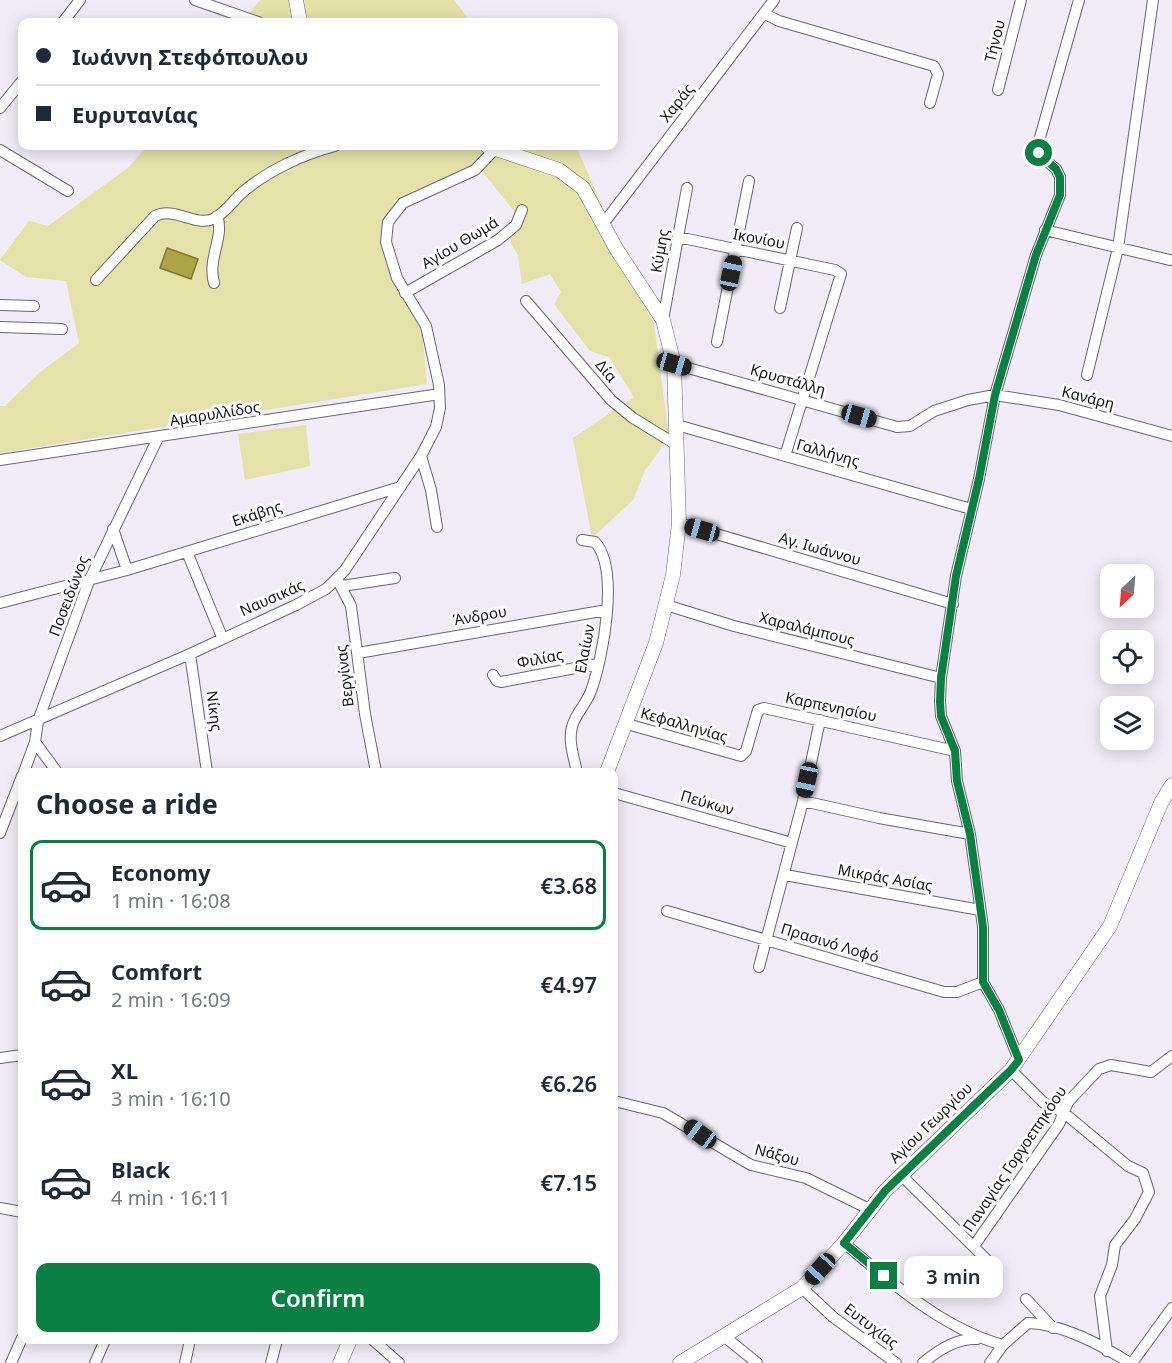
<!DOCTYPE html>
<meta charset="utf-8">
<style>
body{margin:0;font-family:"Noto Sans",sans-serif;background:#f6f6f7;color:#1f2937;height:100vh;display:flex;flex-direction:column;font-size:22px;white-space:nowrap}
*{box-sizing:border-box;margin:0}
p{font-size:20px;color:#747a83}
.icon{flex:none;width:33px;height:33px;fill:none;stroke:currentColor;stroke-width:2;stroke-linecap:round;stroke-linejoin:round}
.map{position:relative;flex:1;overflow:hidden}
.details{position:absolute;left:18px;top:768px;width:600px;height:576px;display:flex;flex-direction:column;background:#fff;border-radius:12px;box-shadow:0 3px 15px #0003}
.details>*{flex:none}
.hud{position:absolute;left:18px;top:18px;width:600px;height:132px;border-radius:12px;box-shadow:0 3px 15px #0003;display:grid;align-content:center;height:132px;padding:0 18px;background:#fff}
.needle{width:39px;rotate:206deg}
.buttons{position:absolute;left:1100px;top:564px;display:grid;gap:12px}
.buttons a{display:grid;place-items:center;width:54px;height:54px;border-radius:12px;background:#fff;box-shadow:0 3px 15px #0003;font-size:30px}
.end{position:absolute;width:27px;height:27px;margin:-14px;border:8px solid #0b8043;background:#fff;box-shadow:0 0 0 3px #fff}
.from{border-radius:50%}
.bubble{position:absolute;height:42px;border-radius:12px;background:#fff;box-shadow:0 3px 15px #0003;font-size:20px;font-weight:600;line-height:42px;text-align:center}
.car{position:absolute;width:18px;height:36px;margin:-18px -9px;border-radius:8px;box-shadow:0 0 4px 2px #0007;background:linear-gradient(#222 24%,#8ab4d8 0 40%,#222 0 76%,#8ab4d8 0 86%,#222 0)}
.hud b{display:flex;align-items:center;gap:21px;height:57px;font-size:22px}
.hud b+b{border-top:2px solid #e0e1e3}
.hud i{width:15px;height:15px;background:#1f2937}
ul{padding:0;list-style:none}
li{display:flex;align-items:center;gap:18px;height:90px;margin:0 12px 9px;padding:0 6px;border:3px solid transparent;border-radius:12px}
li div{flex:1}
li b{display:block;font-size:22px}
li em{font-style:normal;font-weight:600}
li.active{border-color:#0b8043}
li>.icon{width:54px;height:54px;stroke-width:1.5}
h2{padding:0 18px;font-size:27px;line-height:72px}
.primary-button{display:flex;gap:12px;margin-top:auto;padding:12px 18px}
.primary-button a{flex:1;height:69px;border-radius:12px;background:#0b8043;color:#fff;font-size:24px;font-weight:600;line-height:69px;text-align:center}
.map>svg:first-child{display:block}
</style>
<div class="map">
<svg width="1172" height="1363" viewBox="0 0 1172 1363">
<rect width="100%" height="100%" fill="#f1ecf7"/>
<!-- green -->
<path fill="#e4e1a9" d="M260,0H454L471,22H242Z
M147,146H576L654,324L669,438L645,470L633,500L592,538L573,438L634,397L609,357L590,351L554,304L561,292L550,274L522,284L518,255L507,237L522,221L478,166L392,206L383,235L395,282L422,331L427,384L0,453V406H5L38,374L79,343L66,281L26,277L0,260L29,221L48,226L129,167Z
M306,425L310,466L245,480L238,434Z"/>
<!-- water -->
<path fill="#aca444" stroke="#7e7836" stroke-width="1.5" d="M167,248L198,259L191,279L160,268Z"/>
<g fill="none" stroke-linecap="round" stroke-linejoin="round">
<defs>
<path id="street" d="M195,0L258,22
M765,14L779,21L934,66L938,74L930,103
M63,22L80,0
M998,90L1021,0
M0,108L22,81
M0,150L68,191
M603,224L774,0
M1045,230L1170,260
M678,237L835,270L841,274L785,456
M96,280L155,216C175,206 194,227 213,219C226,213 234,199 244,191C269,170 304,154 335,146
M214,283C207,258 225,237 217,216
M405,293L498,240L516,225L522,210
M526,301L611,400L633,418L677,445
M0,305L34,306
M780,308L797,228
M663,320L687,188
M0,327L62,329
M717,342L749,181
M674,364L897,427L910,426L934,411L968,400L995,395L1059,405L1172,436
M1087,375L1118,248L1153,0
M677,425L971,509
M421,456L431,490L437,527
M0,460L433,395
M679,523L953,604
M113,529L127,570
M187,552L222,637
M337,579L351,606L365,714L376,772
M342,586L395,578
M0,603L127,570L397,488
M666,605L734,626L941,678
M358,653L607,610
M190,654L207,772
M493,675L497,681L501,682L597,664
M627,724L741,756L746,751L758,710L764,708L955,751
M0,736L190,654L296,605L326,589L345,570L421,456L436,427L440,408L439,385L426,326L397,278L386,242L388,222L403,203L475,170L495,149
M35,742L57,772
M24,772L35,742L38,721L89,581L158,438
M577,772C574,758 568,741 572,727C575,714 587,703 591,691C603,658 620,569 595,542L582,540
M614,793L792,843
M803,801L879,818L970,834
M0,833L22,776
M785,875L980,910
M667,911L944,992H957L983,982
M759,967L803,801L820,720
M0,1058L22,1055
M1019,1060L999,1010L983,982V927L970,834L957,781L955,751L941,716L940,701L941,678L956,576L979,479L995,395L1036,255L1060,195V177L1056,169L1042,157L1037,148L1079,0
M1011,1070L1044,1103L1063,1112L1128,1166L1143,1173L1149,1192L1135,1219L1115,1245L1112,1265L1100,1296L1107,1351
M614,1101L663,1113L751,1165L806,1178L869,1209
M901,1175L988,1261
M0,1208L22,1212
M844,1243C892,1283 943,1329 1003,1345L1028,1323C1063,1324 1101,1345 1130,1363
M974,1246L1059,1124L1068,1102L1099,1069L1111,1065L1151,1072L1172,1056
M802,1288L833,1317L896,1363
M1026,1299L1053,1328
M725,1337L757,1363
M373,1340L399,1363
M11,1363L22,1338
M95,1363L105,1340
M185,1363L190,1340
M271,1363L277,1340
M923,1363C938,1350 956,1338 977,1339
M990,1363L1003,1345
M1132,1363L1172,1308"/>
<path id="secondary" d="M296,0L300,22
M487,146L559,170L583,188L617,250L663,320L674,364L679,523L673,575L656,643L607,772
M340,1363L350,1340
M680,1363L802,1288L844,1243L885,1191L1011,1070L1110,926L1161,803L1172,785"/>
</defs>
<!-- street casing -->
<use href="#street" stroke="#6a666f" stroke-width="12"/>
<!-- secondary casing -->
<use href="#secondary" stroke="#6a666f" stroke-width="15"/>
<!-- street -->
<use href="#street" stroke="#fff" stroke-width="10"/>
<!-- secondary -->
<use href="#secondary" stroke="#fff" stroke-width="14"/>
</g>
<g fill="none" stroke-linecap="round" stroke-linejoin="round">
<!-- route -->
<path stroke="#0b8043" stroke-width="8" d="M884,1276L844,1243L885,1191L1011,1070L1019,1060L999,1010L983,982V927L970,834L957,781L955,751L941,716L940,702L941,678L956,576L979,479L995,395L1036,255L1060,195V177L1056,169L1039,153"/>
</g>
<g text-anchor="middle" stroke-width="6" stroke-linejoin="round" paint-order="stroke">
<!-- street labels -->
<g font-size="15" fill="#141316" stroke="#fcfbfe">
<text transform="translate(995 41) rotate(-76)" y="5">Τήνου</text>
<text transform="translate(677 103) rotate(-52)" y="5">Χαράς</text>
<text transform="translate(759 239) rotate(11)" y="5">Ικονίου</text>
<text transform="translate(460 243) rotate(-31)" y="5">Αγίου Θωμά</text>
<text transform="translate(660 251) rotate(-80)" y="5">Κύμης</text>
<text transform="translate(606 371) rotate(49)" y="5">Δία</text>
<text transform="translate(788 380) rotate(16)" y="5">Κρυστάλλη</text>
<text transform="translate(1088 398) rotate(14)" y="5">Κανάρη</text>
<text transform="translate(215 414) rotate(-9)" y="5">Αμαρυλλίδος</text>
<text transform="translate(828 453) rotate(16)" y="5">Γαλλήνης</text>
<text transform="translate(257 514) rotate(-18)" y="5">Εκάβης</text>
<text transform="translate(820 549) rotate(16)" y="5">Αγ. Ιωάννου</text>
<text transform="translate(69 596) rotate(-69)" y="5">Ποσειδώνος</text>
<text transform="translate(272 598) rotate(-24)" y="5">Ναυσικάς</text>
<text transform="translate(480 616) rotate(-10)" y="5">Άνδρου</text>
<text transform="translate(807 629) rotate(14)" y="5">Χαραλάμπους</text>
<text transform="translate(585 649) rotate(-79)" y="5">Ελαίων</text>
<text transform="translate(540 659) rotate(-11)" y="5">Φιλίας</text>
<text transform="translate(345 676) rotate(-97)" y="5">Βεργίνας</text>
<text transform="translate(831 707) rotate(12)" y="5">Καρπενησίου</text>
<text transform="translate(214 711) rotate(83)" y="5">Νίκης</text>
<text transform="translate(684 725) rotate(16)" y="5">Κεφαλληνίας</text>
<text transform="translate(707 803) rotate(16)" y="5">Πεύκων</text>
<text transform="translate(885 878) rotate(10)" y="5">Μικράς Ασίας</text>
<text transform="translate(830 943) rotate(17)" y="5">Πρασινό Λοφό</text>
<text transform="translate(931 1123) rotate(-44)" y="5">Αγίου Γεωργίου</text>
<text transform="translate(777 1155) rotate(15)" y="5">Νάξου</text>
<text transform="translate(1015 1159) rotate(-56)" y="5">Παναγίας Γοργοεπηκόου</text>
<text transform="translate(871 1326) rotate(37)" y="5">Ευτυχίας</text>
</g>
</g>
</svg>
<div class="buttons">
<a><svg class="needle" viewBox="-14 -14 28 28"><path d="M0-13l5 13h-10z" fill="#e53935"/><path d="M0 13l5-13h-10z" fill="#747a83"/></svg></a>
<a><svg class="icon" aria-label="locate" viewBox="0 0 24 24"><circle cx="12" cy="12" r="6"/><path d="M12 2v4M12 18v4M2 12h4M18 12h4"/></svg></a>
<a><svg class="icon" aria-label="layers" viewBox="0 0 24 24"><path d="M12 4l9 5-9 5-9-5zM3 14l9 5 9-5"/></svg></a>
</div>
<i class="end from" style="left:1039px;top:153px"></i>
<i class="end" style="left:884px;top:1276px"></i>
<div class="bubble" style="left:904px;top:1256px;width:99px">3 min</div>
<i class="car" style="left:731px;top:273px;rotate:12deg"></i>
<i class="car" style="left:674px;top:364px;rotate:106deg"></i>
<i class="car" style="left:859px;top:416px;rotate:106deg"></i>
<i class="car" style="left:702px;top:530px;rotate:286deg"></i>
<i class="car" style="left:807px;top:780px;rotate:192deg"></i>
<i class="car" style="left:700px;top:1134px;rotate:306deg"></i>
<i class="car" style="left:820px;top:1269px;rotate:222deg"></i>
<div class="hud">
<b><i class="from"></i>Ιωάννη Στεφόπουλου</b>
<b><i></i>Ευρυτανίας</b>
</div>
<section class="details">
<h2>Choose a ride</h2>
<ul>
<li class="active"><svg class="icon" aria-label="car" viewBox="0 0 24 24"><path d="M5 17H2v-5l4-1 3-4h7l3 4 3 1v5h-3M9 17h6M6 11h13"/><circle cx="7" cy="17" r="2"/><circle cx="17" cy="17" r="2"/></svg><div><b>Economy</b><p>1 min · 16:08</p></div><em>€3.68</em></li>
<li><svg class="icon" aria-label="car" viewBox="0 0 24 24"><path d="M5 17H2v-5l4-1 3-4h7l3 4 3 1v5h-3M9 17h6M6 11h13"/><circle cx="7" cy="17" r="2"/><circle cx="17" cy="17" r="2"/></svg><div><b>Comfort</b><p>2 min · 16:09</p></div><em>€4.97</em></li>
<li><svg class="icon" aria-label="car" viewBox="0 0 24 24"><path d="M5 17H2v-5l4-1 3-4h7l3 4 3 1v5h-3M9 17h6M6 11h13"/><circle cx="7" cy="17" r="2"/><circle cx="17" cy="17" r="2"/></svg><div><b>XL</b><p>3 min · 16:10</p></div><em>€6.26</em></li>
<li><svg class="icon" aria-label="car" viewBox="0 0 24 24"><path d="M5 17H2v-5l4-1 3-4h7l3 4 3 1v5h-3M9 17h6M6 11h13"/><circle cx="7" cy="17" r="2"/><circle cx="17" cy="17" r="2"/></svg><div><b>Black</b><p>4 min · 16:11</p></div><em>€7.15</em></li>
</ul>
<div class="primary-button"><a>Confirm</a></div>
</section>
</div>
